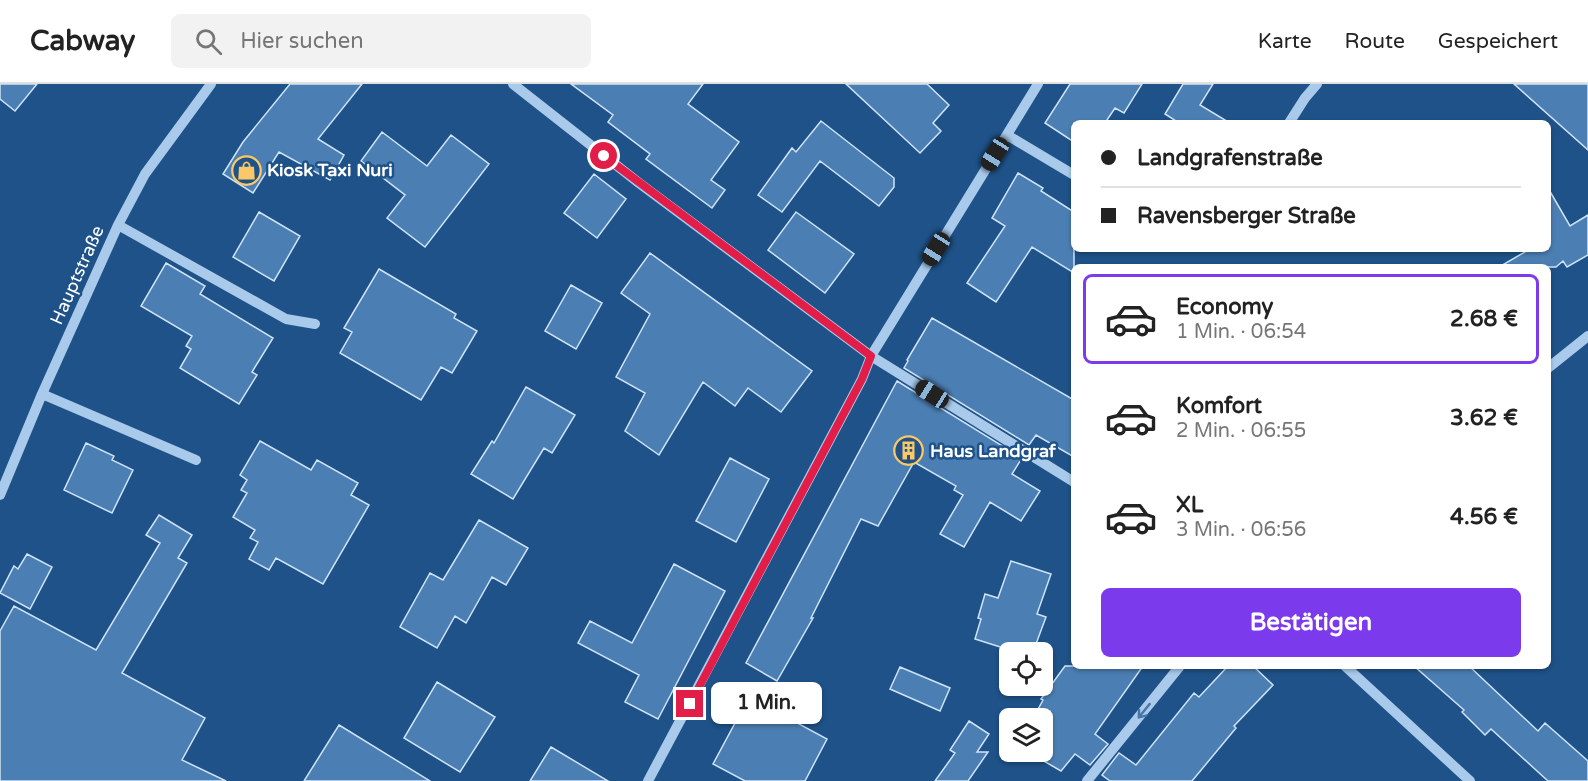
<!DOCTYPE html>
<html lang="de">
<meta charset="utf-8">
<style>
body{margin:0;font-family:"Varela Round",sans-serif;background:#f2f2f2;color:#222;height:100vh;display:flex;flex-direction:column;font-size:22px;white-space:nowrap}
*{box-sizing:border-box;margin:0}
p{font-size:20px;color:#767676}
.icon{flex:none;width:33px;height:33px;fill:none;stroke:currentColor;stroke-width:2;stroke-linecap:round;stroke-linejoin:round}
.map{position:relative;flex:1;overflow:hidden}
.sheet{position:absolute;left:1071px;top:180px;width:480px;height:405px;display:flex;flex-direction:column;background:#fff;border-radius:9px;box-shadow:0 2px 4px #0004}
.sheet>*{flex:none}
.top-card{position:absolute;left:1071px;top:36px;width:480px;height:132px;border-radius:9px;box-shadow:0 2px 4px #0004;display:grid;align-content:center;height:132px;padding:0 30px;background:#fff}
.buttons{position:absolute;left:999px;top:558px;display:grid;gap:12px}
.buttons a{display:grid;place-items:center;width:54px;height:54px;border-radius:9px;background:#fff;box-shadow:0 2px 4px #0004;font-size:30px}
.end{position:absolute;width:27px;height:27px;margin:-14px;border:8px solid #e11d48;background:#fff;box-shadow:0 0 0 3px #fff}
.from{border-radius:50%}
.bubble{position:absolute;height:42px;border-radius:9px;background:#fff;box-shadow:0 2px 4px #0004;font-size:20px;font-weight:700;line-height:42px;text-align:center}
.car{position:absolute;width:18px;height:36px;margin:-18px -9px;border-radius:8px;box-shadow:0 0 4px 2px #0007;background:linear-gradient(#222 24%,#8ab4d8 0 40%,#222 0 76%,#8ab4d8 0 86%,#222 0)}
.top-card b{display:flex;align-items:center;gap:21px;height:57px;font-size:22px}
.top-card b+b{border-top:2px solid #e0e0e0}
.top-card i{width:15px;height:15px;background:#222}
ul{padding:10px 0 0;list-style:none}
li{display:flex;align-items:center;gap:18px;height:90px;margin:0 12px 9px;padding:0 18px;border:3px solid transparent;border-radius:9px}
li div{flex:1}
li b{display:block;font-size:22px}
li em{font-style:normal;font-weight:700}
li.active{border-color:#7c3aed}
li>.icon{width:54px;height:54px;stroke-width:1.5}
.cta{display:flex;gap:12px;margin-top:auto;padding:12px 30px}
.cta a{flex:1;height:69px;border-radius:9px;background:#7c3aed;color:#fff;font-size:24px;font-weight:700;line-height:69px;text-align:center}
header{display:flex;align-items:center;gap:36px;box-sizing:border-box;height:84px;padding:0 30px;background:#fff;border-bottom:2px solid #e0e0e0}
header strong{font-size:28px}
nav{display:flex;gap:33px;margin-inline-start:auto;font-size:21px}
.search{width:420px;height:54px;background:#f2f2f2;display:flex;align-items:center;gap:15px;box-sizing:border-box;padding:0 21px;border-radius:9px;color:#767676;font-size:22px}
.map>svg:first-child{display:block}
</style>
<header>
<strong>Cabway</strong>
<div class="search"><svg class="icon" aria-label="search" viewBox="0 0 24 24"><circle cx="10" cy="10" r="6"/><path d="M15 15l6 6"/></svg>Hier suchen</div>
<nav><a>Karte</a><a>Route</a><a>Gespeichert</a></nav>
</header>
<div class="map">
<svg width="1588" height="697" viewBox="0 0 1588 697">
<rect width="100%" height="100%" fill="#1e5288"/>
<!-- building -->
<path fill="#4b7eb2" stroke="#cee3f8" stroke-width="1.5" d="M0,0H37L15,27L0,15Z
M290,0H362L318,55L344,71L330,96L279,68L253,109L223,90L243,58Z
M571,0H703L688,20L739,58L711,96L725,106L712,124L646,75L650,70L608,38L613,31Z
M846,0H927L949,21L933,39L941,47L920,69Z
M1070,0H1142L1124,29L1115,24L1105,39H1074V58L1045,39Z
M1183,0H1213L1200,21L1230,39H1179L1165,30Z
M1514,0H1588V66Z
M821,37L894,94V103L879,122L820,77L782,128L758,111L792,64L796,68Z
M382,48L427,82L451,51L489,80L425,163L387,134L405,111L361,77Z
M1018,89L1043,104L1041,107L1074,128V189L1032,163L996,218L967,199L1005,142L992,134Z
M594,90L626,115L597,154L564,129Z
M1548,104L1570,142L1588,131V171L1567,183L1563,177L1556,183H1499L1530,165H1548Z
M259,128L300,152L274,197L233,173Z
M796,128L854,170L825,209L768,166Z
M650,169L812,287L781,328L748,304L735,322L703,298L659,371L625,347L645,309L616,293L650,230L621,209Z
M166,179L205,202L200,210L273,254L252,288L257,291L239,320L180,284L191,265L186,262L192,252L141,222Z
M379,185L456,230L454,234L477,247L452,289L441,283L421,316L340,269L352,248L344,244Z
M571,201L602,219L576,265L545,247Z
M932,234L1074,316V373L1036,351L1029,361L904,284L908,277L907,276Z
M897,297L1022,374L1012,390L1040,407L1021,437L990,418L964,463L940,450L963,411L954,406L956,402L914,378L878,442L861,435L811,534H813L777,597L746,579Z
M526,303L575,331L552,369L544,364L513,415L471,390L492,357L494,359Z
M260,357L311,386L317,376L358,399L351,411L369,421L323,500L276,474L269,486L249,475L258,458L250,454L255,446L233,433L247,409L241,406L247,396L240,391Z
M86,359L114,372L112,376L133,386L112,429L64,406Z
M730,374L769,395L736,458L696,437Z
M159,431L192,451L178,474L187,479L122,589L205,634L182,676L226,697H0V547L14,522L96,566L160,459L146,451Z
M479,436L528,464L506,501L492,493L466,539L455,532L437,564L400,543L430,489L443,496Z
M27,470L52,483L30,525L0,509L14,482L18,485Z
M1011,477L1051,490L1037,530L1046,533L1033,568H1016L975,555L981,535L978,534L985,510L998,514Z
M674,480L725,507L658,635L625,618L639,591L578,559L590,537L632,559Z
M1065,582H1143L1095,650L1108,660L1090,681L1075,670L1061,687L1042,676V633L1036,629L1043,616L1041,615Z
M1228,582H1253L1273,601L1234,642L1236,644L1192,697H1110L1102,691L1119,669L1136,681L1194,609L1199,613Z
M1414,582H1469L1538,647L1545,639L1588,677V697H1548L1491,645L1485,651L1462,628L1464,626Z
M900,583L950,604L940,627L890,605Z
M437,598L495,633L460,688L404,654Z
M749,613L827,655L805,697H745L713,680Z
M969,637L989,650L977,668H988L968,697H935L955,669L950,666Z
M339,641L430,697H304Z
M551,663L608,697H530Z"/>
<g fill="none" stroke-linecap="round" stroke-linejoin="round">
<!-- minor -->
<path stroke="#a9caeb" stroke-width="10" d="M513,0L639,99L871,272L1074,398
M1289,39L1305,14L1317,0
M1007,51L1074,91
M118,141L286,235L315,240
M1548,284L1588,252
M42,310L196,376
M0,411L42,310L118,141L145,90L211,0
M1345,582L1470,697
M648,697L862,295L871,272L1038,0
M1087,697L1180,582"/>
</g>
<!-- one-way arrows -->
<defs><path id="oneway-shaft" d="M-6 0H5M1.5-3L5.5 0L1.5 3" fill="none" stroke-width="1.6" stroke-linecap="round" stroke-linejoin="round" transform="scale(1.5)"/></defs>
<use stroke="#4876a6" href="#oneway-shaft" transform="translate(1144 627) rotate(129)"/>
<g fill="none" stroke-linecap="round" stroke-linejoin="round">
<!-- route -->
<path stroke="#e11d48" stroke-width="8" d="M604,72L871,272L862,295L690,620"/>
</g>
<!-- icons -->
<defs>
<symbol id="shop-ring" viewBox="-11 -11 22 22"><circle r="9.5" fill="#1e5288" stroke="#fac868" stroke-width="1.5"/><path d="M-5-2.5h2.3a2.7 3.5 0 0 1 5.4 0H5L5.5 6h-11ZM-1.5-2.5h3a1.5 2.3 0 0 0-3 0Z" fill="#fac868"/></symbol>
<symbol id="building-ring" viewBox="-11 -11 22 22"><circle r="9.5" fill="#1e5288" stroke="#fac868" stroke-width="1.5"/><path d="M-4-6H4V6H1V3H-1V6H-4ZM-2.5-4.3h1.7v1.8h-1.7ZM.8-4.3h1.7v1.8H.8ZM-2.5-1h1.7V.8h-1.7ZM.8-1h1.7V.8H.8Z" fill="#fac868"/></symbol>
</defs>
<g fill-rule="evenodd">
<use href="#shop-ring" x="230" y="70" width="33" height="33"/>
<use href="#building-ring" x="892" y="350" width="33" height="33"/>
</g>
<g text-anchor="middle" stroke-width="5" stroke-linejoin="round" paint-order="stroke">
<!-- poi labels -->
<g font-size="18" font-weight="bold" fill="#fff" stroke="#1e5288" text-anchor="start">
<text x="267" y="92">Kiosk Taxi Nuri</text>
<text x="930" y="373">Haus Landgraf</text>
</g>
<!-- street labels -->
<g font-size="18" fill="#fff" stroke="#1e5288">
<text transform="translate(77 191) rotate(-66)" y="6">Hauptstraße</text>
</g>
</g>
</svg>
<div class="buttons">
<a><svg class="icon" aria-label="locate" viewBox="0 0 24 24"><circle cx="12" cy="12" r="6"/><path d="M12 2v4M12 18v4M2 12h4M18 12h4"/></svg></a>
<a><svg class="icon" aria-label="layers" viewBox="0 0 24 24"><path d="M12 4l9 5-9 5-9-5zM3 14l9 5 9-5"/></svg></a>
</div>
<i class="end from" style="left:604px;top:72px"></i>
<i class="end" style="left:690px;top:620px"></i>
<div class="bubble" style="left:711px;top:598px;width:111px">1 Min.</div>
<i class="car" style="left:995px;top:70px;rotate:212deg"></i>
<i class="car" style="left:936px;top:165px;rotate:212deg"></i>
<i class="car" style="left:932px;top:310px;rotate:302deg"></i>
<div class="top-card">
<b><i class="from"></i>Landgrafenstraße</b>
<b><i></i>Ravensberger Straße</b>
</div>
<section class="sheet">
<ul>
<li class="active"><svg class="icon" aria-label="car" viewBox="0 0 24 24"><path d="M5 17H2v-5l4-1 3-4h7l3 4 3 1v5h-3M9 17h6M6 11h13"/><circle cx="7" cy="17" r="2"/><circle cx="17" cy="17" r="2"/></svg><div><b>Economy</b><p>1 Min. · 06:54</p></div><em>2.68 €</em></li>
<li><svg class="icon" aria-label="car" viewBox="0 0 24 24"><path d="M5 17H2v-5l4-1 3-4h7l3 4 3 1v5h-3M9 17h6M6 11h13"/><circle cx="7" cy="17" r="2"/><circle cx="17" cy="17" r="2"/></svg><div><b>Komfort</b><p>2 Min. · 06:55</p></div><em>3.62 €</em></li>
<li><svg class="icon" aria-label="car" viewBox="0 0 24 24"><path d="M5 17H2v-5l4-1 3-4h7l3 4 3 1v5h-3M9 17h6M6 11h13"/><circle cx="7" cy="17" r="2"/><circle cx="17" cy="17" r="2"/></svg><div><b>XL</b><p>3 Min. · 06:56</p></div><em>4.56 €</em></li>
</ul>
<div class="cta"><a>Bestätigen</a></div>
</section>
</div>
